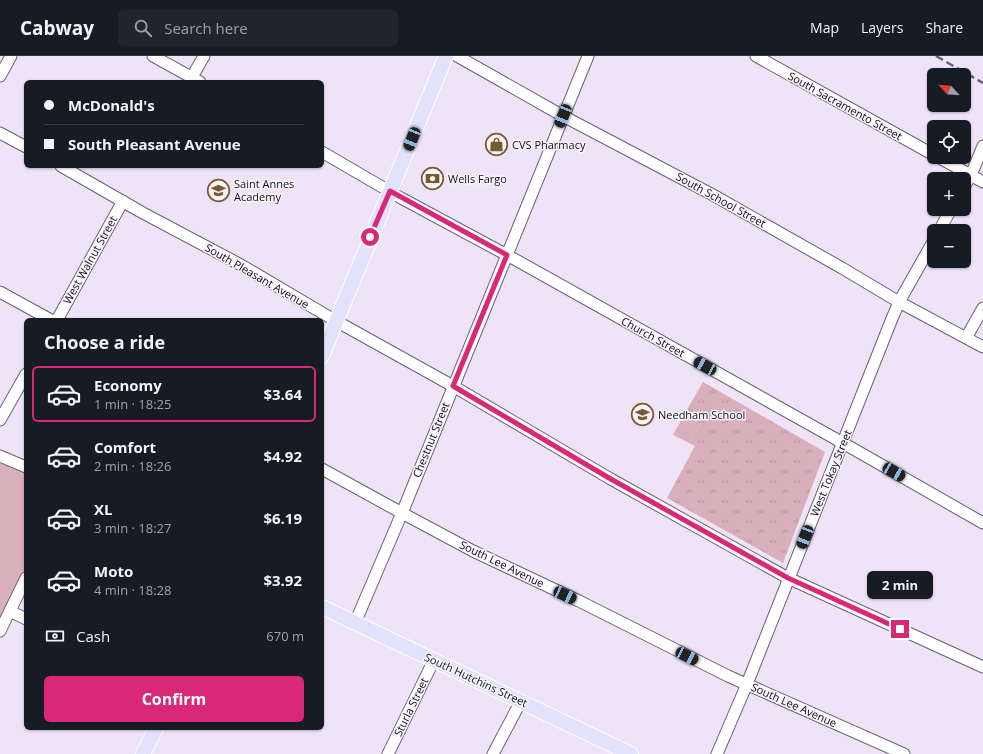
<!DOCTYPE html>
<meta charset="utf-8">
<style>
body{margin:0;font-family:"Open Sans",sans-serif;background:#20242c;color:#f1f3f6;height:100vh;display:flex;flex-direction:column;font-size:15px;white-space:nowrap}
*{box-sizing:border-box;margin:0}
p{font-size:13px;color:#9ea1a6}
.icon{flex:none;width:22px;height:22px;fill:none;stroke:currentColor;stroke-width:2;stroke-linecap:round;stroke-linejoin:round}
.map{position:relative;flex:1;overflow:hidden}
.side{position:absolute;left:24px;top:262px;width:300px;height:412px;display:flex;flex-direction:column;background:#171b24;border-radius:6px;box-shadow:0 1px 3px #0004}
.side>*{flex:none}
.hud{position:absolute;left:24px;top:24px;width:300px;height:88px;border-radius:6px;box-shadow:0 1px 3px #0004;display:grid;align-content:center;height:88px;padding:0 20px;background:#171b24}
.needle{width:26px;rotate:296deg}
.fabs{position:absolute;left:927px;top:12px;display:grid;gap:8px}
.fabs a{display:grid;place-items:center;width:44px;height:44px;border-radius:6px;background:#171b24;box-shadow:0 1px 3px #0004;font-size:20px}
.end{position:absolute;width:18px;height:18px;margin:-9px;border:5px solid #db2777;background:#fff;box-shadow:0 0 0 2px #fff}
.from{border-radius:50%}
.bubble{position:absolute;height:28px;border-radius:6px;background:#171b24;box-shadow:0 1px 3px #0004;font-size:13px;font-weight:700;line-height:28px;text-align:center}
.car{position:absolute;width:12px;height:24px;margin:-12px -6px;border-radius:5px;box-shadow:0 0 3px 1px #0007;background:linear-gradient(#222 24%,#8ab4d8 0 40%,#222 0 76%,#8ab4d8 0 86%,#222 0)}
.hud b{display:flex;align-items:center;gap:14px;height:38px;font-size:15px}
.hud b+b{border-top:1px solid #363941}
.hud i{width:10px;height:10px;background:#f1f3f6}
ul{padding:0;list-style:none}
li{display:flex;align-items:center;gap:12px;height:56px;margin:0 8px 6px;padding:0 12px;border:2px solid transparent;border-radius:6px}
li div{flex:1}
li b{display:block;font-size:15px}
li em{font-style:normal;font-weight:700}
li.current{border-color:#db2777}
li>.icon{width:36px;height:36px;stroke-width:1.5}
h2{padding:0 20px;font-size:18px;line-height:48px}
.pay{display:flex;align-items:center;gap:10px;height:44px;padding:0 20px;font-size:15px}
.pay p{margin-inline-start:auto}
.primary-button{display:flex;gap:8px;margin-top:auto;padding:8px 20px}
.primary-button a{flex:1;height:46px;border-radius:6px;background:#db2777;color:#fff;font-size:16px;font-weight:700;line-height:46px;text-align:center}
header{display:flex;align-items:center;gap:24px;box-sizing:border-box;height:56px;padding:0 20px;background:#171b24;border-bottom:1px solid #363941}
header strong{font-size:19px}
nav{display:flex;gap:22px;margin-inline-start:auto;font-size:14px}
.search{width:280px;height:36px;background:#20242c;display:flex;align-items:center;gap:10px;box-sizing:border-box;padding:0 14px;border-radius:6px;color:#9ea1a6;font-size:15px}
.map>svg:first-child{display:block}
</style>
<header>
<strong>Cabway</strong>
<div class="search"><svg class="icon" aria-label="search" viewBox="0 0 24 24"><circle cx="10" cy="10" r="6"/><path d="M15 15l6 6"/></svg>Search here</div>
<nav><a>Map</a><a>Layers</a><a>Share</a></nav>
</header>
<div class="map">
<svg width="983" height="698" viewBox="0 0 983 698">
<defs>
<pattern id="grass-tufts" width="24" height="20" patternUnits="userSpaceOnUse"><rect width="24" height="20" fill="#d9afbb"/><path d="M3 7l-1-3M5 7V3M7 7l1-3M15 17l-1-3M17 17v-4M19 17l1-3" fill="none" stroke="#b995a0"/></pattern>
</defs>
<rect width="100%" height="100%" fill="#efe3f8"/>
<!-- grass -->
<path fill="url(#grass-tufts)" d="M703,326L825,396L783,507L667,442L695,390L689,387L700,368L684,359Z"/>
<!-- green -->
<path fill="#d9afbb" d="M684,359L700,368L689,387L673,379Z
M0,399L26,411V522L0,575Z"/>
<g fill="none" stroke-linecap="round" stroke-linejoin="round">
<defs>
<path id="minor" d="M153,0L200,26
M457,0L563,60L713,139L842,212L899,246L983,291
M756,0L934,99
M0,20L11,0
M192,21L204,0
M0,77L26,91
M322,96L401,142L507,199L843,387L983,467
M938,101L983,126
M61,110L143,157L241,209L336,265L453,330L609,422L788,522L983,611
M964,131L971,119L983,90
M939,175L951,153
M0,236L51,264
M57,264L123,145
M966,282L983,252
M0,364L26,318
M0,400L26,411
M322,413L402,457L473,495L579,545L728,620L904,698
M10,555L26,563
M355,567L402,457L588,0
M0,575L26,522
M388,698L434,604
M493,698L521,645
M717,698L747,628L891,265L899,246L934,184"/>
<path id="major" d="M322,300L446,0
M322,551L631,698
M143,698L156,672"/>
</defs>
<!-- minor casing -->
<use href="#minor" stroke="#6b6173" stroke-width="13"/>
<!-- major casing -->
<use href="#major" stroke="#fff" stroke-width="16"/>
<!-- minor -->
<use href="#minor" stroke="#fff" stroke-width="11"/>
<!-- major -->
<use href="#major" stroke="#e2e2fd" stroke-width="14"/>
<!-- rail -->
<path stroke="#68616e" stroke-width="2.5" stroke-dasharray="8 4" stroke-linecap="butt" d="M936,0L983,27"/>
</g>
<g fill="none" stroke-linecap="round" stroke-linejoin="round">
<!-- route -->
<path stroke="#db2777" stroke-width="5" d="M370,181L390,135L507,199L453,330L609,422L788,522L900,573"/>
</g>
<!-- icons -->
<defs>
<symbol id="shop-ring" viewBox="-11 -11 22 22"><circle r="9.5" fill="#f8f4fc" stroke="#795a2f" stroke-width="1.5"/><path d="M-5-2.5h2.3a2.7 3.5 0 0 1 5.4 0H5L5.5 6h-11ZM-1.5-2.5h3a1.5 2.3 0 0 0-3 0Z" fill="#795a2f"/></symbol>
<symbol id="bank-ring" viewBox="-11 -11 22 22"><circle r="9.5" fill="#f8f4fc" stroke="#795a2f" stroke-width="1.5"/><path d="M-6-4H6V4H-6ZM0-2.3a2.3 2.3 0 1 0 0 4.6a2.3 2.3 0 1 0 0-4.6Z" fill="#795a2f"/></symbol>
<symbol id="school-ring" viewBox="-11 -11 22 22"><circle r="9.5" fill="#f8f4fc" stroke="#795a2f" stroke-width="1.5"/><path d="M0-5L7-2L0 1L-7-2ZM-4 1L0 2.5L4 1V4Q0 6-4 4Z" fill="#795a2f"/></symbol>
</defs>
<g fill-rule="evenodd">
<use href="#shop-ring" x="484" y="76" width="25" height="25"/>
<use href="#bank-ring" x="420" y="110" width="25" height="25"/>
<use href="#school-ring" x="206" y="122" width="25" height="25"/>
<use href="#school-ring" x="630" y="346" width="25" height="25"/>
</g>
<g text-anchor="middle" stroke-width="3" stroke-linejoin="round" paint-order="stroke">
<!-- street labels -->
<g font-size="11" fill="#130e16" stroke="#f8f4fc">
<text transform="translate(845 50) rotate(29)" y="4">South Sacramento Street</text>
<text transform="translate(721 144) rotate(29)" y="4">South School Street</text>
<text transform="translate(90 204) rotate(-61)" y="4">West Walnut Street</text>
<text transform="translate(257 220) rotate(30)" y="4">South Pleasant Avenue</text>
<text transform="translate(653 281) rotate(29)" y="4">Church Street</text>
<text transform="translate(431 384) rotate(-68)" y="4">Chestnut Street</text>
<text transform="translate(831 417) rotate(-68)" y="4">West Tokay Street</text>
<text transform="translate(502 508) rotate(26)" y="4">South Lee Avenue</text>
<text transform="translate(476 624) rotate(25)" y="4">South Hutchins Street</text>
<text transform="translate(794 649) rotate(24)" y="4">South Lee Avenue</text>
<text transform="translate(411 651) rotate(-64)" y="4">Sturla Street</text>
</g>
<!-- poi labels -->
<g font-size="11" fill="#130e16" stroke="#f8f4fc" text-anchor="start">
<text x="512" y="93">CVS Pharmacy</text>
<text x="448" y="127">Wells Fargo</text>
<text x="234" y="132">Saint Annes<tspan x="234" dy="13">Academy</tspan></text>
<text x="658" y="363">Needham School</text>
</g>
</g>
</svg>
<div class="fabs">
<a><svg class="needle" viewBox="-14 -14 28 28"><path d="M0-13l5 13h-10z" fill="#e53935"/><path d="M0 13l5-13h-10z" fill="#9ea1a6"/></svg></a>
<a><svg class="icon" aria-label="locate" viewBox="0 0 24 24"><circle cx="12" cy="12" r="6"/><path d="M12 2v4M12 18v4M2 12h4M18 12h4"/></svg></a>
<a>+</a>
<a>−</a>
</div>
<i class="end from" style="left:370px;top:181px"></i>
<i class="end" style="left:900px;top:573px"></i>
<div class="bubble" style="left:867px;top:515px;width:66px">2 min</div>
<i class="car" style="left:563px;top:60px;rotate:202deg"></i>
<i class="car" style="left:412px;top:83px;rotate:202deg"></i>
<i class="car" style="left:705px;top:310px;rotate:299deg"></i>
<i class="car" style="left:894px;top:416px;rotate:120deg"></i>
<i class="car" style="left:805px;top:481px;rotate:202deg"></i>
<i class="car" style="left:565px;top:539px;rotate:115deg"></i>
<i class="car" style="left:687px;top:600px;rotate:117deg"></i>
<div class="hud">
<b><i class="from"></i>McDonald's</b>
<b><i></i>South Pleasant Avenue</b>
</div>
<section class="side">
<h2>Choose a ride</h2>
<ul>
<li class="current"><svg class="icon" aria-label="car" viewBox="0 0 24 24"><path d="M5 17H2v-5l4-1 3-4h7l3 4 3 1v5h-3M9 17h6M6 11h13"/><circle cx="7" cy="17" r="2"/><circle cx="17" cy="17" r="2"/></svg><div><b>Economy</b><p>1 min · 18:25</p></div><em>$3.64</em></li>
<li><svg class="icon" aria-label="car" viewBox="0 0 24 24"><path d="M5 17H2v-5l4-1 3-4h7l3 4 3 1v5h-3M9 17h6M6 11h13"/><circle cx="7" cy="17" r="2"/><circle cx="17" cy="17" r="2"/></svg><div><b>Comfort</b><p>2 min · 18:26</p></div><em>$4.92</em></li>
<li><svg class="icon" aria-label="car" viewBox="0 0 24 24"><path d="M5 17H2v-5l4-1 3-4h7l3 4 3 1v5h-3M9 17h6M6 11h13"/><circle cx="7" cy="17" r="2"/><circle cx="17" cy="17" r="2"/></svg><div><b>XL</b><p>3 min · 18:27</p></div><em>$6.19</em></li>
<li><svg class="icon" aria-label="car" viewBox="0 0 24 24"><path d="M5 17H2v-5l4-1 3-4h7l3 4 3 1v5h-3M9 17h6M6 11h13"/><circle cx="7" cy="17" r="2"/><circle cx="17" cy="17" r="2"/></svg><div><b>Moto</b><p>4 min · 18:28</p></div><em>$3.92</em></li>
</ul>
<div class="pay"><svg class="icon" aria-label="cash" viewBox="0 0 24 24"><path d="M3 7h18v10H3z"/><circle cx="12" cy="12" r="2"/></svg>Cash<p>670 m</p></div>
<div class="primary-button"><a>Confirm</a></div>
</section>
</div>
